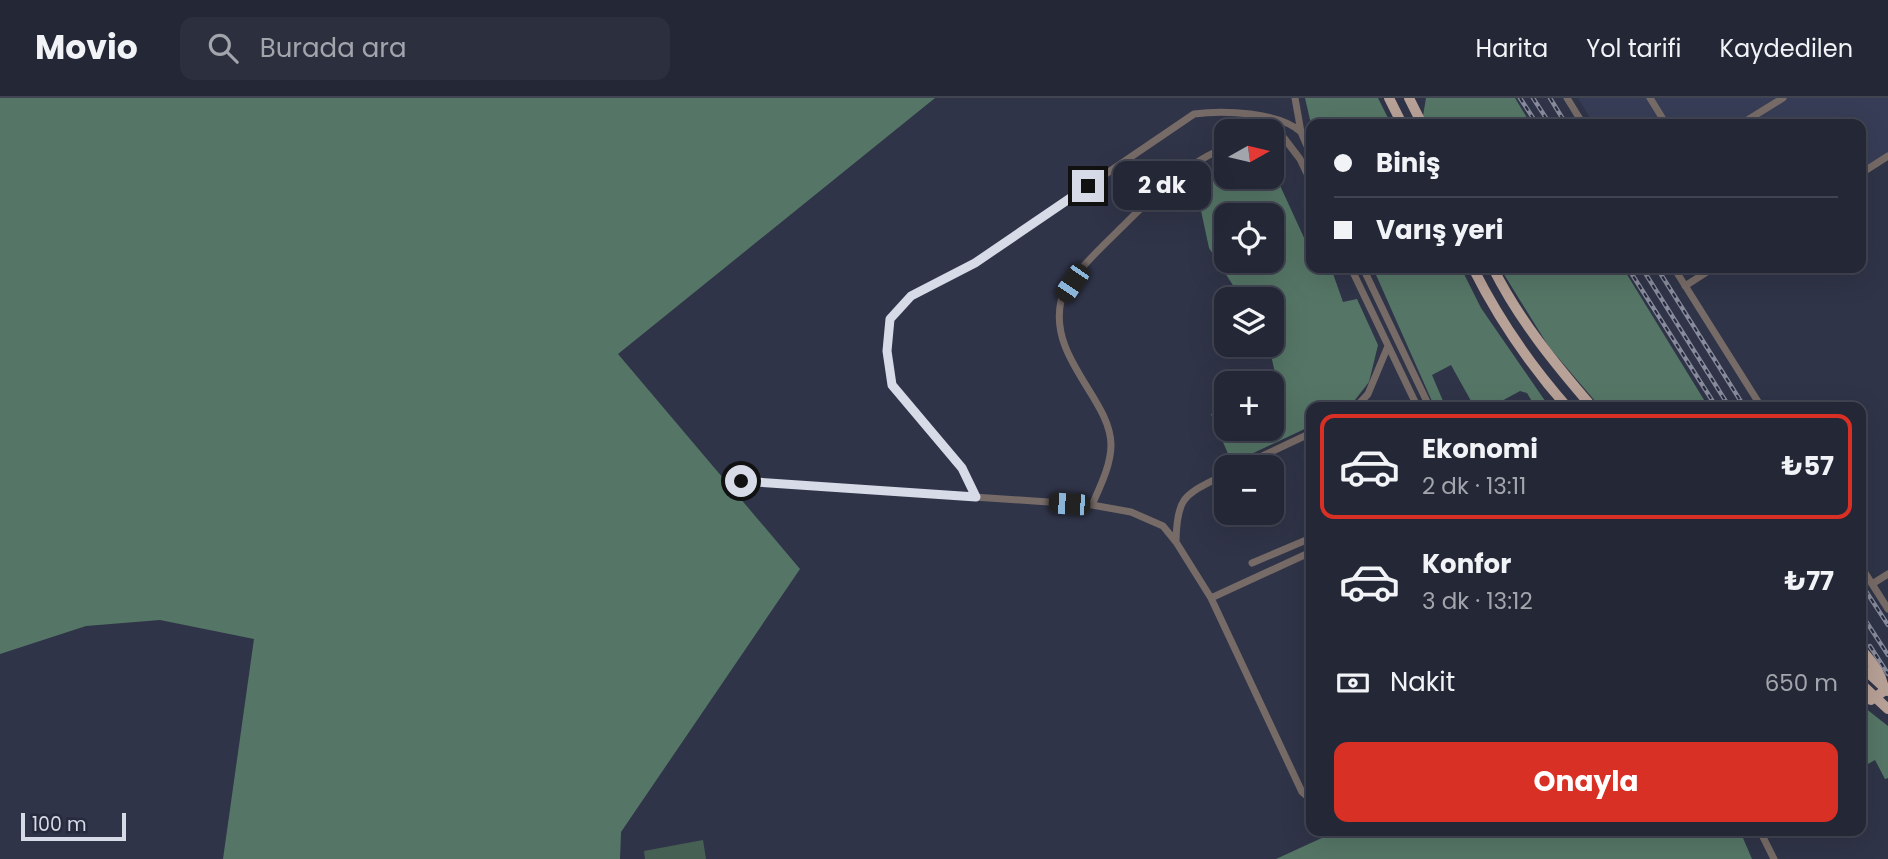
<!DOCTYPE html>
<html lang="tr">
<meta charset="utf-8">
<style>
body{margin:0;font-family:Poppins,sans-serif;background:#2c2f3e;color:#f1f3f6;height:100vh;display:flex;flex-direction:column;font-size:26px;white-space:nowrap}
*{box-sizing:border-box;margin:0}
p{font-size:23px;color:#a3a5ad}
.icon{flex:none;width:38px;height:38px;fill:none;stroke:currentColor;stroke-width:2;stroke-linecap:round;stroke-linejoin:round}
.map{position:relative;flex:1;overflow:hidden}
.details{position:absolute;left:1306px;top:304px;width:560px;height:434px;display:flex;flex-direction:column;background:#242736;border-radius:14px;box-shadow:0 7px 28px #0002,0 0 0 2px #414451}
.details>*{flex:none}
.guide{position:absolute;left:1306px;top:21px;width:560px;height:154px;border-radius:14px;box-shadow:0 7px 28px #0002,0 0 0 2px #414451;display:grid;align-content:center;height:154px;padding:0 28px;background:#242736}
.needle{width:46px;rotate:82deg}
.controls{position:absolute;left:1214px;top:21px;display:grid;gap:14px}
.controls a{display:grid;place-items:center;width:70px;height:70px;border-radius:14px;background:#242736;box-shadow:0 7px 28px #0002,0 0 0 2px #414451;font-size:35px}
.scale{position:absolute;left:21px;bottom:18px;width:105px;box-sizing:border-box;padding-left:7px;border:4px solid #d7dae7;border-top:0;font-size:19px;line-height:24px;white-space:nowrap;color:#d7dae7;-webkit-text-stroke:5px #262a3d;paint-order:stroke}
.end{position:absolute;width:32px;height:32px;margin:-16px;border:9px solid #d7dae7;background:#111;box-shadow:0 0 0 4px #111}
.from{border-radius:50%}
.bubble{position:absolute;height:49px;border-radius:14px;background:#242736;box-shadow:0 7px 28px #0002,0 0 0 2px #414451;font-size:23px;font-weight:700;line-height:49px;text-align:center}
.car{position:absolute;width:21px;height:42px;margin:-21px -10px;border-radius:9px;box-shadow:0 0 5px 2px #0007;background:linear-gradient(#222 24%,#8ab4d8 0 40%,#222 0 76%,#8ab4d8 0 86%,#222 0)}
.guide b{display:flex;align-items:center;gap:24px;height:66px;font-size:26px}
.guide b+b{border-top:2px solid #414451}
.guide i{width:18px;height:18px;background:#f1f3f6}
ul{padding:12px 0 0;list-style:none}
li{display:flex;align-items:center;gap:21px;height:105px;margin:0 14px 10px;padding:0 14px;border:4px solid transparent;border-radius:14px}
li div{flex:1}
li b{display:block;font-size:26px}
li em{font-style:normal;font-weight:700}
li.on{border-color:#d93025}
li>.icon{width:63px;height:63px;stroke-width:1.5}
.pay{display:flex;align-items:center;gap:18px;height:77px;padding:0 28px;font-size:26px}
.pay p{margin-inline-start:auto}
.action{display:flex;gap:14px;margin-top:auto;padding:14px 28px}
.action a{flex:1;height:80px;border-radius:14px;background:#d93025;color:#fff;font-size:28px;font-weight:700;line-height:80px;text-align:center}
header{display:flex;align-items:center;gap:42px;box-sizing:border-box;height:98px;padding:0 35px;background:#242736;border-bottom:2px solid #414451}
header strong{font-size:33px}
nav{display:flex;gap:38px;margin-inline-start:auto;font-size:24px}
.search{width:490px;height:63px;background:#2c2f3e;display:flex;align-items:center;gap:18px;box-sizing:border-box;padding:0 24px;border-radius:14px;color:#a3a5ad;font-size:26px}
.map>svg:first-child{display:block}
</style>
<header>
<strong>Movio</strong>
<div class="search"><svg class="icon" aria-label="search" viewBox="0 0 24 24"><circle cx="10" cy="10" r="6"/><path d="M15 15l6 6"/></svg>Burada ara</div>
<nav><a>Harita</a><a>Yol tarifi</a><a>Kaydedilen</a></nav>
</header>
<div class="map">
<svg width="1888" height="761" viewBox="0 0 1888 761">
<rect width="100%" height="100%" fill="#303448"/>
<!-- built -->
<path fill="#383d57" d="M1578,0H1888V55L1860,72V26H1594Z"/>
<!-- green -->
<path fill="#476054" d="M703,742L706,761H645L644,753Z"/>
<!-- forest -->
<path fill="#557666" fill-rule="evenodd" d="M0,0H935L618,256L800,471L621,734L620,761H223L254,541L160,522L86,528L0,556Z
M1305,0H1378L1391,26H1311Z
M1426,0H1515L1531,26H1427L1423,18Z
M1227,58V79H1272V70L1311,155V170H1331L1343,204L1357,201L1378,247L1369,284L1351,307L1311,310V328L1232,365L1211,316L1227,314V331H1272V299L1279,293L1271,257C1285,240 1272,222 1272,201H1255L1236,192L1209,150L1200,108L1215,62ZM1272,117V163H1227V117Z
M1373,170H1461L1481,210L1550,310H1536L1527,295L1520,293L1489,310H1475L1451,267L1432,277L1446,310H1435Z
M1500,170H1623L1709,310H1601L1549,249Z
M1860,606L1888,628V680L1885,681L1875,662L1868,666L1860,655Z
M1337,733H1740L1752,761H1276Z"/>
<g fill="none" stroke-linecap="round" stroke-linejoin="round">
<!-- street -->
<path stroke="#776b67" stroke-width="7" d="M1295,0L1301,34L1311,57
M1567,0L1583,26
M1650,0L1666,26
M1741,26L1783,0
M1274,27L1300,61L1311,84
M1860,76L1888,58
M1351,170L1418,310
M1363,170L1430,310
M1674,170L1762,310
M1685,188L1713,170
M1355,310L1368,296L1388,248
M1239,369L1311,335
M741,383L1092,407L1131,414L1163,428L1176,444L1211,500L1302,694L1311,702
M976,399L962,371L892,287L887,253L890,221L911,198L975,165L1194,16C1223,12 1279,14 1301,34
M1092,407C1100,389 1111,367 1111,347C1111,302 1048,260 1061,203C1066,181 1108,143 1125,126C1153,98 1189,63 1227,49
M1176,443C1177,394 1187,397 1227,375
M1252,465L1311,440
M1860,467L1888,511
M1872,486L1888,476
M1211,500L1311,454
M1760,733L1774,761"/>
<!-- primary -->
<path stroke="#b8a197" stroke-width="10" d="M1389,0L1402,26
M1409,0L1422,26
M1473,170C1498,220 1531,268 1568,310
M1493,170C1519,222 1555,266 1593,310
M1860,550C1871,563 1883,575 1884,593L1871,602L1860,597"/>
<defs>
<path id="rail" d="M1520,0L1537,26
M1533,0L1550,26
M1550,0L1566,26
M1628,170L1717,310
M1642,170L1730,310
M1657,170L1745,310
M1860,484L1888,527
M1860,514L1888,557
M1870,548L1888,576"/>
</defs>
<!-- rail casing -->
<use href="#rail" stroke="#888b9b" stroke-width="4.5"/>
<!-- rail -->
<use href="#rail" stroke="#262a3d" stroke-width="2" stroke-dasharray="5" stroke-linecap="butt"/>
<!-- primary-bridge -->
<path stroke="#b8a197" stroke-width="10" d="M1860,567L1888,593
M1860,585L1888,611"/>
</g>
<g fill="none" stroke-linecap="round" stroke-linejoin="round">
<!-- route -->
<path stroke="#d7dae7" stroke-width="9" d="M741,383L976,399L962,370L892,287L887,253L890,221L911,198L975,165L1088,88"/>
</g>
</svg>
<div class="controls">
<a><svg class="needle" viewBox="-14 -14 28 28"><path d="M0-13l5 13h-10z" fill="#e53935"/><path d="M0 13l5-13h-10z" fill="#a3a5ad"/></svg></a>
<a><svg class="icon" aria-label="locate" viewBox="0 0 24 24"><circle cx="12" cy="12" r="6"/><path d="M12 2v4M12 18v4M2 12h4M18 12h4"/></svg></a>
<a><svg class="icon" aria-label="layers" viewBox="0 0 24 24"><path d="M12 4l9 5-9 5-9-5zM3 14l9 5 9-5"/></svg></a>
<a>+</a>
<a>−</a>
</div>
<div class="scale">100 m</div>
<i class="end from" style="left:741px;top:383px"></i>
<i class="end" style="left:1088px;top:88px"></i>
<div class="bubble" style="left:1113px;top:63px;width:98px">2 dk</div>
<i class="car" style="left:1072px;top:185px;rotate:214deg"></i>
<i class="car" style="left:1069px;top:406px;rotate:274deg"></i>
<div class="guide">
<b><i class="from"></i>Biniş</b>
<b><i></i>Varış yeri</b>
</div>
<section class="details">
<ul>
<li class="on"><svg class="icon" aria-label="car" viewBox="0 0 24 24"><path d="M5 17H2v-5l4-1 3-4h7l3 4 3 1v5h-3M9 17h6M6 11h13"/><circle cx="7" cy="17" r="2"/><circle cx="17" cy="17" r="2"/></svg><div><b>Ekonomi</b><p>2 dk · 13:11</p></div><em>₺57</em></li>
<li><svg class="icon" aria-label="car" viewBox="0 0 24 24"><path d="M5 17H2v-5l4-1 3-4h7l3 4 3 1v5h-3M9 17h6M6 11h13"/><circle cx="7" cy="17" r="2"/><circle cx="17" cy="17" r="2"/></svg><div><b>Konfor</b><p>3 dk · 13:12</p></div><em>₺77</em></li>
</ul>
<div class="pay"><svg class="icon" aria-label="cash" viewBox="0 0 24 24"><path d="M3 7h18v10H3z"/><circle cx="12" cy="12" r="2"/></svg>Nakit<p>650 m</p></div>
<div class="action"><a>Onayla</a></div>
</section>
</div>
